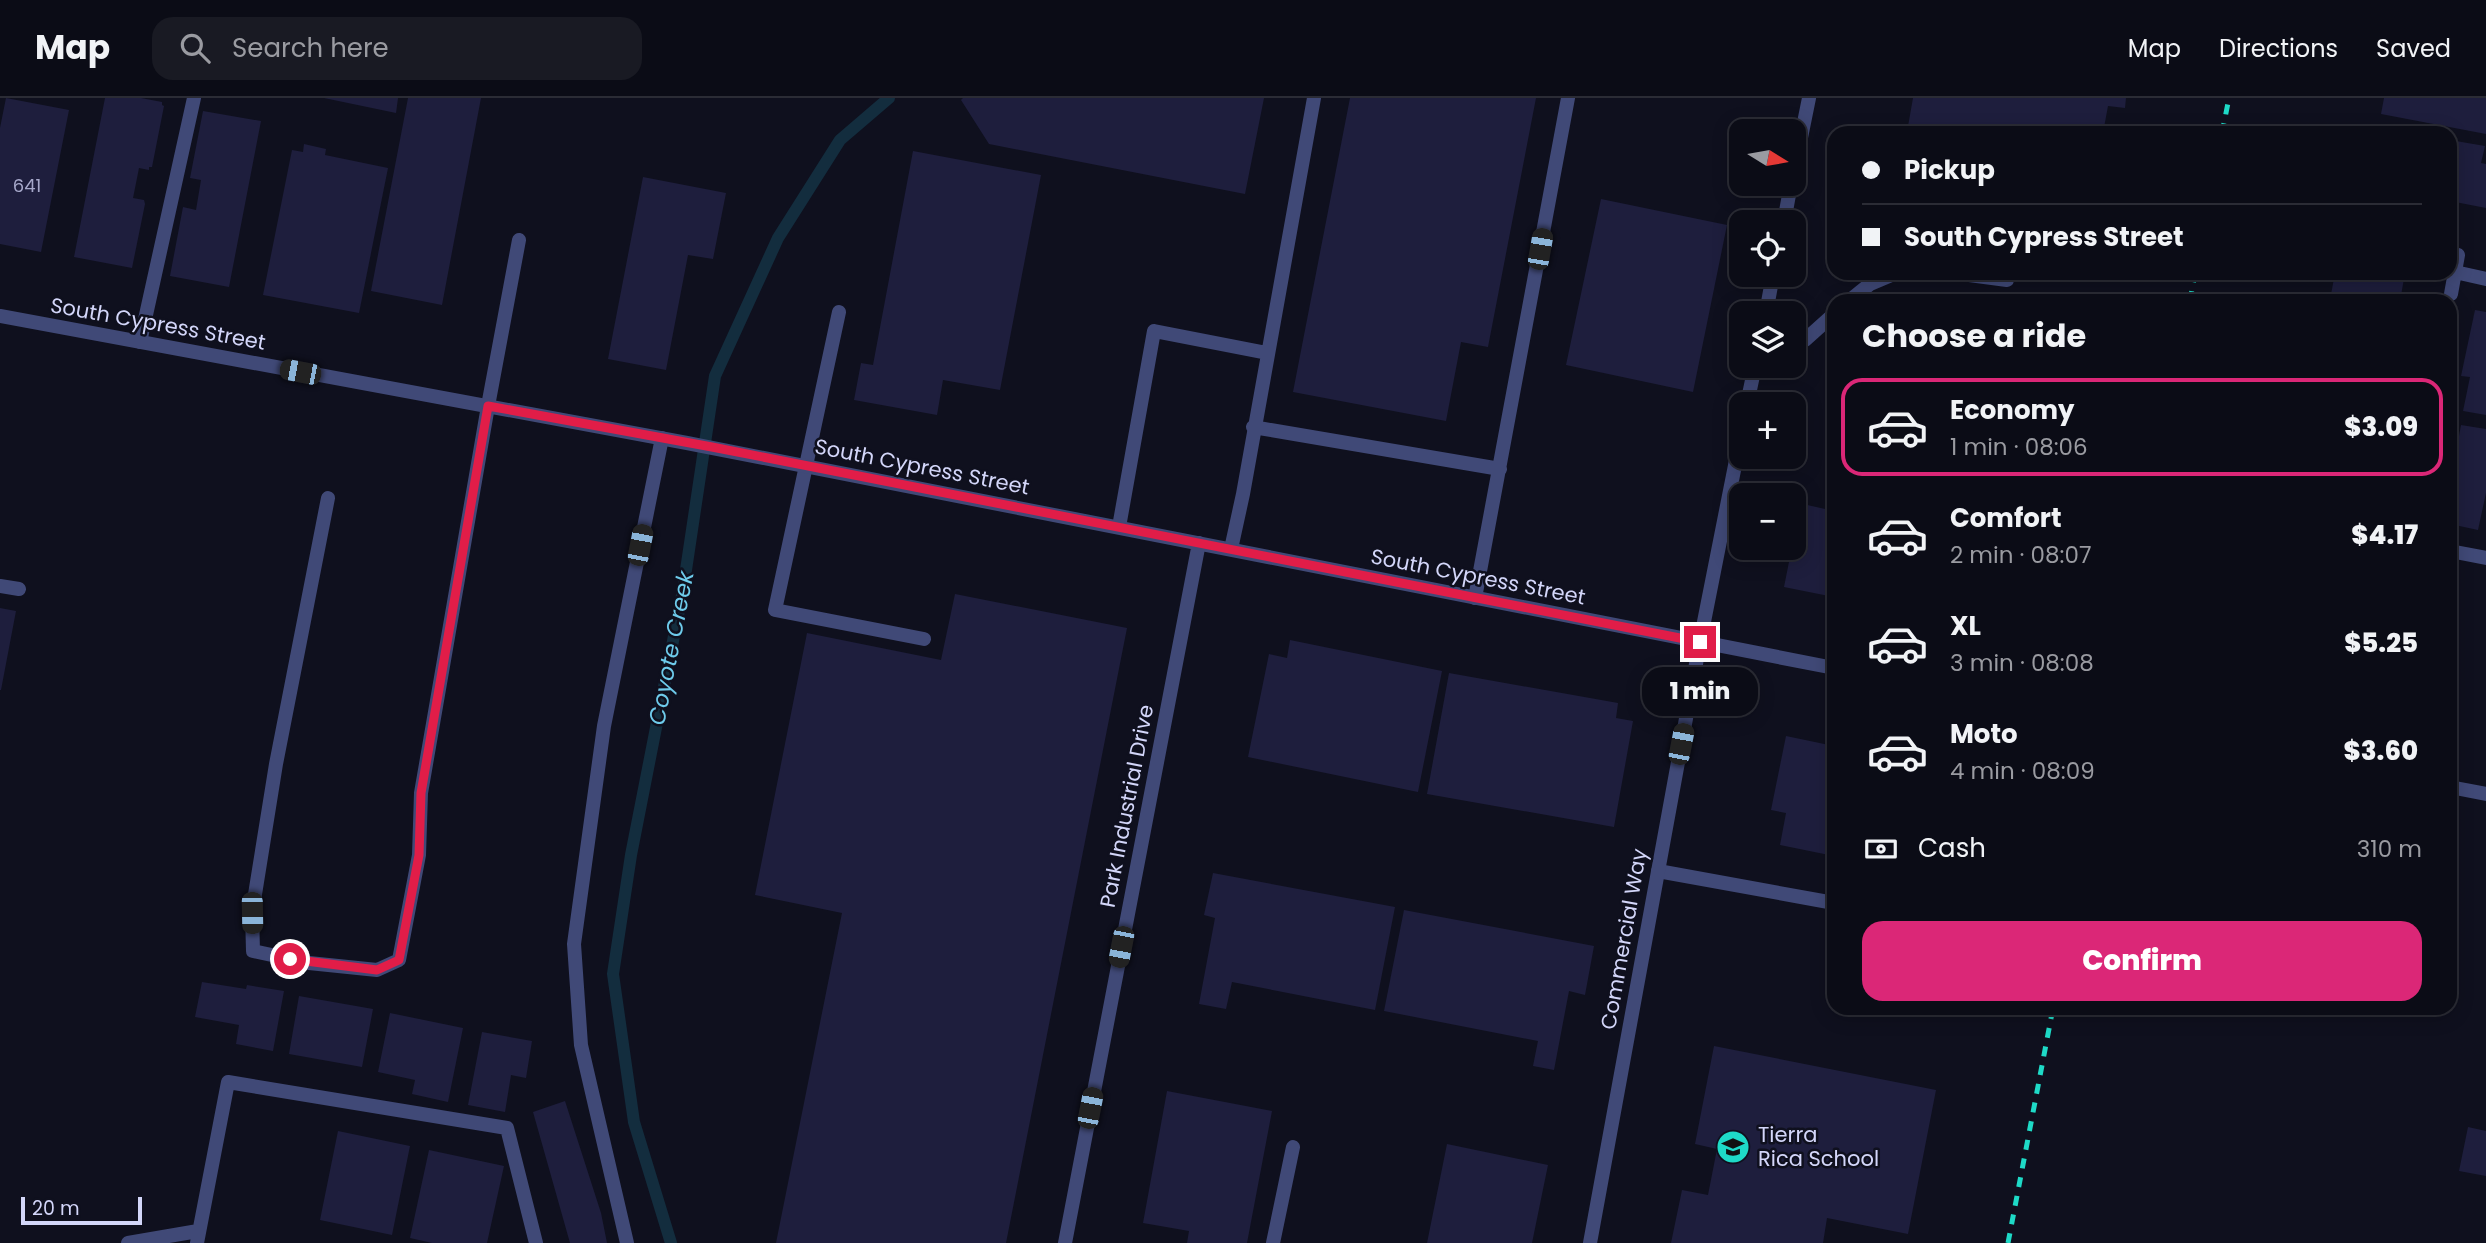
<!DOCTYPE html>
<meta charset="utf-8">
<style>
body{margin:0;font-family:Poppins,sans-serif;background:#191a23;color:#f1f3f6;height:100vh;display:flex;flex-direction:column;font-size:26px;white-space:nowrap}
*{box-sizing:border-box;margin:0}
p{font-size:23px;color:#9a9ba1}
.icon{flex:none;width:38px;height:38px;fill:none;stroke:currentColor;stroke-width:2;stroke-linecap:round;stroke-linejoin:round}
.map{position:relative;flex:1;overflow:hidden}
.panel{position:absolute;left:1827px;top:196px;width:630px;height:721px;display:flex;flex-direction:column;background:#0b0c16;border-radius:21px;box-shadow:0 4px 18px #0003,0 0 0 2px #2b2c35}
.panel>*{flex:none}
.guide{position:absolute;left:1827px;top:28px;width:630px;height:154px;border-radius:21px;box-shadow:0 4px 18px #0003,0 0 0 2px #2b2c35;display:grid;align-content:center;height:154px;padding:0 35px;background:#0b0c16}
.needle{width:46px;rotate:101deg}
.tools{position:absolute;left:1729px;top:21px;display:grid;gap:14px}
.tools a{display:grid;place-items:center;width:77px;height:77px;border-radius:14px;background:#0b0c16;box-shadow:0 4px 18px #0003,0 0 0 2px #2b2c35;font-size:35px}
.scale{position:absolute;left:21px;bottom:18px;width:121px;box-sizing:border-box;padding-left:7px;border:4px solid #d3d6f9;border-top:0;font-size:19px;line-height:24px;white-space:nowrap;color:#d3d6f9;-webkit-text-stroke:5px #0f101e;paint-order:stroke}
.end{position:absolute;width:32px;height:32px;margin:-16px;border:9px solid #e11d48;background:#fff;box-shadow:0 0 0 4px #fff}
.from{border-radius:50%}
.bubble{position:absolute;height:49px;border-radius:21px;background:#0b0c16;box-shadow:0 4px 18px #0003,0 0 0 2px #2b2c35;font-size:23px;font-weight:800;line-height:49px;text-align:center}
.car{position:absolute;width:21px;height:42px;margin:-21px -10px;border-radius:9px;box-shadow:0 0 5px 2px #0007;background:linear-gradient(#222 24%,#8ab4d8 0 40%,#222 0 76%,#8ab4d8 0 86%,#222 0)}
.guide b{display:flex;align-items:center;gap:24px;height:66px;font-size:26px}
.guide b+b{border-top:2px solid #2b2c35}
.guide i{width:18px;height:18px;background:#f1f3f6}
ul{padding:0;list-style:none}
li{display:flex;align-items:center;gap:21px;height:98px;margin:0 14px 10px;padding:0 21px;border:4px solid transparent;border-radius:21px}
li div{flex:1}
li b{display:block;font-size:26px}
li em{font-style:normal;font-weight:800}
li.active{border-color:#db2777}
li>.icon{width:63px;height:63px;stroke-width:1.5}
h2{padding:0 35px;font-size:32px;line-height:84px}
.pay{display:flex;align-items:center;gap:18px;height:77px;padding:0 35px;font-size:26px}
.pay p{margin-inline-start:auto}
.cta{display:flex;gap:14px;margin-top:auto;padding:14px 35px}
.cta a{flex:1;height:80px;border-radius:21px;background:#db2777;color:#fff;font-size:28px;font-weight:800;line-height:80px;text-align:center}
header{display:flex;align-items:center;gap:42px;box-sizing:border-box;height:98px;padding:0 35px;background:#0b0c16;border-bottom:2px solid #2b2c35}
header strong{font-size:33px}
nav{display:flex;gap:38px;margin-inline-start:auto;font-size:24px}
.search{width:490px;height:63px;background:#191a23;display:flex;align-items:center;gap:18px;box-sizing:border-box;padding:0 24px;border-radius:21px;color:#9a9ba1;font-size:26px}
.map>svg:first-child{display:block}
</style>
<header>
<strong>Map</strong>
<div class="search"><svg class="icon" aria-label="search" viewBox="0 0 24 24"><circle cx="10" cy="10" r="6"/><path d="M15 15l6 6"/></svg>Search here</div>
<nav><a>Map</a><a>Directions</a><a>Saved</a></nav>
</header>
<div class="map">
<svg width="2486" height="1145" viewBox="0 0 2486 1145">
<rect width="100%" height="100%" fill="#0f101e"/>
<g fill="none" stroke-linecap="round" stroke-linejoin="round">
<!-- stream -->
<path stroke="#132d3e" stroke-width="12" d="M671,1145L634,1024L613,876L631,757L683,492L715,278L778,140L840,42L889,0"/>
</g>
<!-- building -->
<path fill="#1e1e3d" d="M6,0L69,12L41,154L0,146V30Z
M105,0H141L162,4V7L164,8L152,69H149V72L139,70L133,100L144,102L145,106L132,170L74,159Z
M324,0H398L396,15Z
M408,0H481L442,207L371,193Z
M963,0H1264L1245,96L989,46L961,2Z
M1350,0H1536L1488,249L1461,244L1446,323L1293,294Z
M1913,0H2126L2125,10L2108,8L2103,35L1907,34Z
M2384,0H2486V36L2381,16Z
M203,13L261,23L229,189L170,178L183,109L196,112L201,82L190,80Z
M2379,28L2409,34V35H2378Z
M2450,42L2485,48L2481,65L2486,66V110L2450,103Z
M304,46L326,51L325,57L388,70L359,215L263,197L292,52L303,54Z
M913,53L1041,77L1000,292L943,282L937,317L854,302L861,265L873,267Z
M643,79L726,95L713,161L688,157L666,272L608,261Z
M1601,101L1727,127L1693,294L1566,267Z
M2335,175H2405L2400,203L2330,202Z
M2475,212L2486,214V317L2463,313L2470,279L2461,278Z
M2450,245L2459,246L2451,289H2450Z
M2461,327L2486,331V395L2478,432L2450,426V359L2455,360Z
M1794,404L1834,413V499L1784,489L1791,454L1775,450H1794Z
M955,496L1127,530L1006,1145H776L842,815L755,797L807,535L941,562Z
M0,510L16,513L1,592H0Z
M1290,542L1442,573L1418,694L1248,659L1269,556L1287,560Z
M1449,575L1618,605L1616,620L1633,623L1614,729L1427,696Z
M1786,638L1834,648V758L1780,747L1786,715L1771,712Z
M1213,775L1395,809L1375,912L1232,884L1226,911L1199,906L1215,820L1204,817Z
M1404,812L1594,848L1585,897L1569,893L1554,972L1533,968L1538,943L1384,913Z
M202,884L246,891L247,887L284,893L273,953L236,946L239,927L195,919Z
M299,898L373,911L362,969L289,956Z
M390,915L463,930L448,1004L412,996L415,982L378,974Z
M482,934L532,943L526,980L511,977L505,1014L468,1007Z
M1714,948L1936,992L1908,1136L1827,1120L1823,1145H1671L1682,1092L1708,1097L1717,1051L1695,1046Z
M1167,993L1272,1013L1247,1145H1187L1189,1133L1143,1125Z
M565,1003L601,1115L607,1145H570L533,1014Z
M2468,1029L2486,1033V1078L2459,1073Z
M338,1033L410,1048L392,1137L320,1122Z
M1447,1046L1548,1067L1532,1145H1427Z
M429,1052L504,1068L487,1145H432L410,1140Z"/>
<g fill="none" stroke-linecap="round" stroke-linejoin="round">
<!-- lane -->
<path stroke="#404977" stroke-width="14" d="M2455,174L2486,181
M1954,175L2007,182
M2451,196L2458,157
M1849,203L1870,186L1896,175
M839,214L775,512L924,541
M140,244L194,0
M1794,246L1805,242L1834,216
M1253,329L1500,371
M328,400L276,666L252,815L253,853L309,865L377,872L399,862L419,757L421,695L488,308L519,142
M1119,429L1154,233L1267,255
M1231,451L1243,396L1314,0
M2450,453L2486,460
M0,488L19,491
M1475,500L1568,0
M1658,773L1834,805
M128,1145L198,1133
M197,1145L228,984L507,1030L536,1145
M627,1145L581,947L574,846L604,628L662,340
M1273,1145L1293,1049"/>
<!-- street -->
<path stroke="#404977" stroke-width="14" d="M1794,74L1809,0
M1784,124L1791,86
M1766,215L1773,177
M0,218L687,345L1834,570
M1747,306L1755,268
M2450,689L2486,696
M1065,1145L1199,445
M1590,1145L1700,544L1741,337"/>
<!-- rail -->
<path stroke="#1edac7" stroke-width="5" stroke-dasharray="10 9" stroke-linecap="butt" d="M2222,35L2229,0
M2190,203L2195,175
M2008,1145L2053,910"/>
</g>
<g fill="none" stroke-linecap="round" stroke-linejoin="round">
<!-- route -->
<path stroke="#e11d48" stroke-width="9" d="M290,861L377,872L399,862L419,757L421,695L488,308L712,349L1700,544"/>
</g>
<!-- icons -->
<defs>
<symbol id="school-disc" viewBox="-11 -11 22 22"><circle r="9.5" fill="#1edac7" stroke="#0f101e"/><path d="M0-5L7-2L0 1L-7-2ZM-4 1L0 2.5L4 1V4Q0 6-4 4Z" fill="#111"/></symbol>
</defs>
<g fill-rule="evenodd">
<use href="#school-disc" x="1714" y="1030" width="38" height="38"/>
</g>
<g text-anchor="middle" stroke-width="5" stroke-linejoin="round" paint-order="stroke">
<!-- number labels -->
<g font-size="18" fill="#a6a8ca">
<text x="27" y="94">641</text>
</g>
<!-- street labels -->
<g font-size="21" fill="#d3d6f9" stroke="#0f101e">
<text transform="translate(158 226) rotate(10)" y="7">South Cypress Street</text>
<text transform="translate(922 369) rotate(11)" y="7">South Cypress Street</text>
<text transform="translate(1478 479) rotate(11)" y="7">South Cypress Street</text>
<text transform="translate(1127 708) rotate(-79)" y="7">Park Industrial Drive</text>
<text transform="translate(1624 841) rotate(-80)" y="7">Commercial Way</text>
</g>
<!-- poi labels -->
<g font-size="21" fill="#d3d6f9" stroke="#0f101e" text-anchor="start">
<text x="1758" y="1044">Tierra<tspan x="1758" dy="24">Rica School</tspan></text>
</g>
<!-- water labels -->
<g font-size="23" font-style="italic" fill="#6ecbeb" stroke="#0f101e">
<text transform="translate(671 550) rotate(-79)" y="8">Coyote Creek</text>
</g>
</g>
</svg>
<div class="tools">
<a><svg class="needle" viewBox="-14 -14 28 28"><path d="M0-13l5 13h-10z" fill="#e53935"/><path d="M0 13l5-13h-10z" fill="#9a9ba1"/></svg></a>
<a><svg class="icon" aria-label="locate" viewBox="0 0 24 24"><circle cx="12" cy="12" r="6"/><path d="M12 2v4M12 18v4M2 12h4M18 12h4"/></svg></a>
<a><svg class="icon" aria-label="layers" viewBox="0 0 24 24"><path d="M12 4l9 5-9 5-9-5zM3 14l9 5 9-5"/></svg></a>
<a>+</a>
<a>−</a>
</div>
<div class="scale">20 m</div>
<i class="end from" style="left:290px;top:861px"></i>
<i class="end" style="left:1700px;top:544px"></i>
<div class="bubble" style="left:1642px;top:569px;width:116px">1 min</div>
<i class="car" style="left:1540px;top:151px;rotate:10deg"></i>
<i class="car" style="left:300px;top:274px;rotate:281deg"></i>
<i class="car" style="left:640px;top:447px;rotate:11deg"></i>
<i class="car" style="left:1681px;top:646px;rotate:11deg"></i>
<i class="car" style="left:252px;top:815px;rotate:179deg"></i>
<i class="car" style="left:1121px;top:849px;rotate:191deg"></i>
<i class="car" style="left:1090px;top:1010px;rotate:11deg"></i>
<div class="guide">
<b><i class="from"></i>Pickup</b>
<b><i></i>South Cypress Street</b>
</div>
<section class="panel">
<h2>Choose a ride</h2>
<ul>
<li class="active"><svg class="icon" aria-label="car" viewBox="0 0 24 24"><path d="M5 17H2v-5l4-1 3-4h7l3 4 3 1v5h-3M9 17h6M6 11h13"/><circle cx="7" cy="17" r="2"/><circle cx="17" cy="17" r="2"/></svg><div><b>Economy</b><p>1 min · 08:06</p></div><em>$3.09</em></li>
<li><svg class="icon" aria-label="car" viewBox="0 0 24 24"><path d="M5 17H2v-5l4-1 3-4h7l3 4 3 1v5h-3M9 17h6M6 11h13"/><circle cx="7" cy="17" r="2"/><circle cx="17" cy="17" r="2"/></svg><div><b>Comfort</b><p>2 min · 08:07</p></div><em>$4.17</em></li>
<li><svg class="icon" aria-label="car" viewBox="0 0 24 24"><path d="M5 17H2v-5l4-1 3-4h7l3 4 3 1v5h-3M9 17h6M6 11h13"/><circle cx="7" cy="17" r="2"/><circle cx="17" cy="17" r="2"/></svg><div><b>XL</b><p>3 min · 08:08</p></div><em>$5.25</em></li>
<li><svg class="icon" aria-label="car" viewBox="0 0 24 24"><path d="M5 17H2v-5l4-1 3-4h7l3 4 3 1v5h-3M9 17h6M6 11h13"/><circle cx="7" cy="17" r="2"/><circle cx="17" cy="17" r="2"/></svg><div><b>Moto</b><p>4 min · 08:09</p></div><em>$3.60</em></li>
</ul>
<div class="pay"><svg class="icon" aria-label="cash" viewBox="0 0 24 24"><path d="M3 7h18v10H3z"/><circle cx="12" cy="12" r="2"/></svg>Cash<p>310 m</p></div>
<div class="cta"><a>Confirm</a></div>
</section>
</div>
